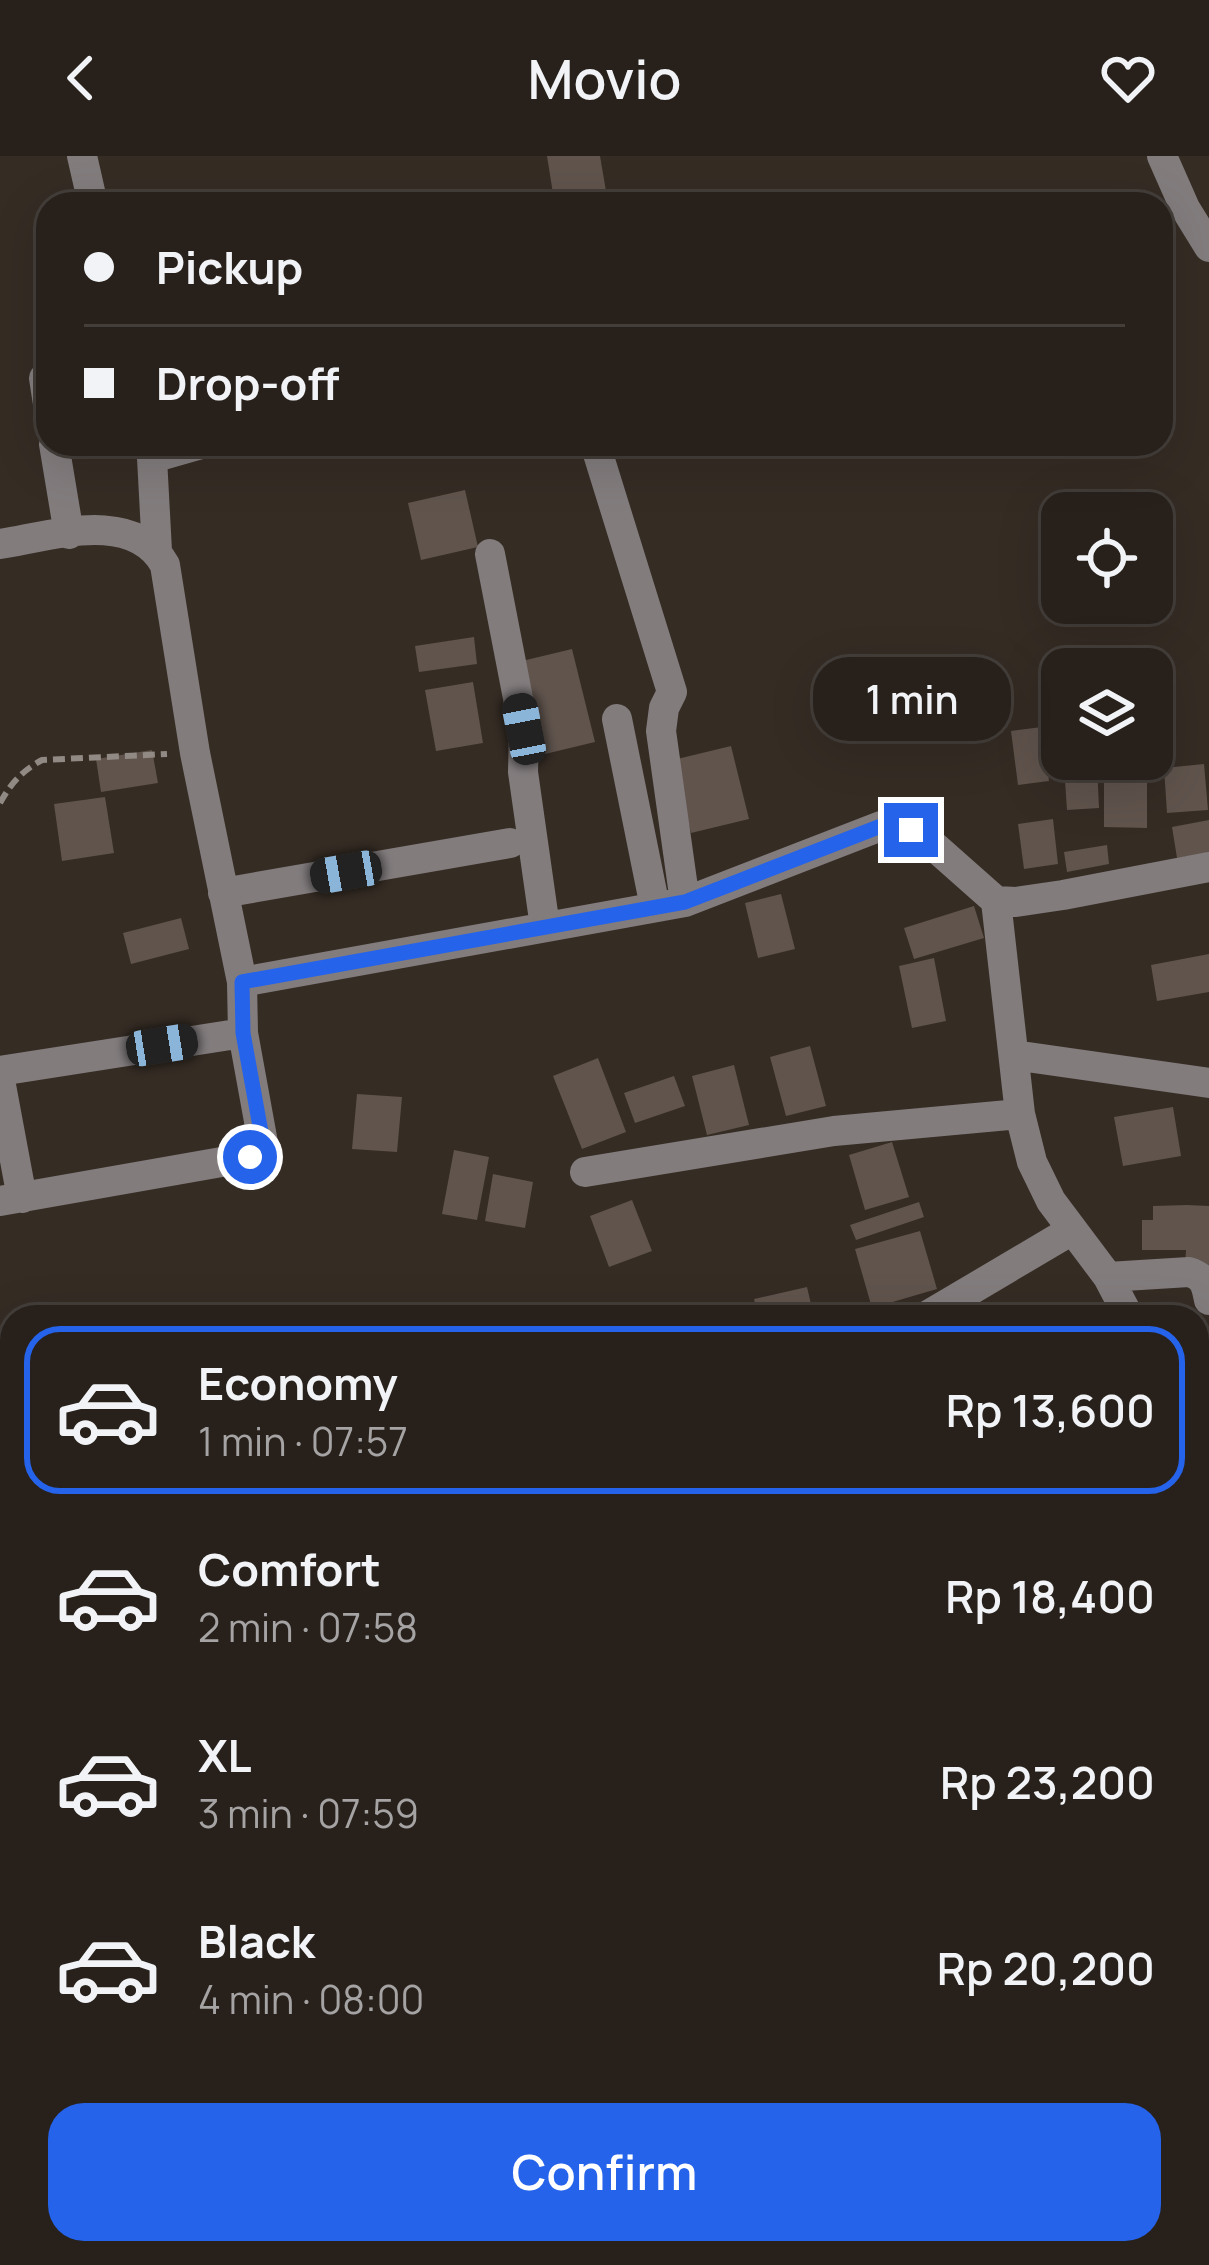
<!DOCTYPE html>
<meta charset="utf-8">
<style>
body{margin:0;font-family:Manrope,sans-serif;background:#342e28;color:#f1f3f6;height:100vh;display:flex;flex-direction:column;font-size:45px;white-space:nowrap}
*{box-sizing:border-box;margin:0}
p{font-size:39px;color:#a5a3a3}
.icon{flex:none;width:66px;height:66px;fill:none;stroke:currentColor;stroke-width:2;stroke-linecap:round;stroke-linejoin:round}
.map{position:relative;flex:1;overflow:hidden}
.side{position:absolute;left:0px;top:1149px;width:1209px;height:960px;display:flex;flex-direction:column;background:#28211b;border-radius:36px 36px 0 0;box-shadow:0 12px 48px #0002,0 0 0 3px #443e3a}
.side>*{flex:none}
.hud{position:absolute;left:36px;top:36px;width:1137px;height:264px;border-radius:36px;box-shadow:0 12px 48px #0002,0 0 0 3px #443e3a;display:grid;align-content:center;height:264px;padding:0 48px;background:#28211b}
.controls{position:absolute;left:1041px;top:336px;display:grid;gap:24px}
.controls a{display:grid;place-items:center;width:132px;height:132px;border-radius:24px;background:#28211b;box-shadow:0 12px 48px #0002,0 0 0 3px #443e3a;font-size:60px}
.end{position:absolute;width:54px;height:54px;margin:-27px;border:15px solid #2563eb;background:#fff;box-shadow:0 0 0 6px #fff}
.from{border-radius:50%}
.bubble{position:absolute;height:84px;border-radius:36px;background:#28211b;box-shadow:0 12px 48px #0002,0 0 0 3px #443e3a;font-size:39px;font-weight:600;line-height:84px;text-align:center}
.car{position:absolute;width:36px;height:72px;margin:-36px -18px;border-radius:15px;box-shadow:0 0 9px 3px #0007;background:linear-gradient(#222 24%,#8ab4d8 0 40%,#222 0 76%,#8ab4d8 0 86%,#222 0)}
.hud b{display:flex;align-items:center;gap:42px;height:114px;font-size:45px}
.hud b+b{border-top:3px solid #443e3a}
.hud i{width:30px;height:30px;background:#f1f3f6}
ul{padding:21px 0 0;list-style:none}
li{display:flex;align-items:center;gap:36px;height:168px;margin:0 24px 18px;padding:0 24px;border:6px solid transparent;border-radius:36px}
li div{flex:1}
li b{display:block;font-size:45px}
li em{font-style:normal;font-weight:600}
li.current{border-color:#2563eb}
li>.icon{width:108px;height:108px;stroke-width:1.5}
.action{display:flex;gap:24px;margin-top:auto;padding:24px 48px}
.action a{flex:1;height:138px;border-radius:36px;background:#2563eb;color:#fff;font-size:48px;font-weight:600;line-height:138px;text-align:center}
header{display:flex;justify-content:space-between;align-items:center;height:156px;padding:0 48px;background:#28211b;font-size:54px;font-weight:600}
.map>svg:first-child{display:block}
</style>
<header><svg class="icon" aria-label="back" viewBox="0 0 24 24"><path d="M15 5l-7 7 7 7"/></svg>Movio<svg class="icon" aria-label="heart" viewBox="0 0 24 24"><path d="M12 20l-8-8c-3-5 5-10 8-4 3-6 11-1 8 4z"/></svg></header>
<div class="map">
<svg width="1209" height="2109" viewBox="0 0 1209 2109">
<rect width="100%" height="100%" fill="#352c24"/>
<!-- building -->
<path fill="#60544d" d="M547,0H600L606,35L554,44Z
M465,334L478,391L421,404L408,347Z
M474,481L477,508L419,516L415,490Z
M572,493L595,586L545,598L522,505Z
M473,526L483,587L436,595L425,534Z
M1042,571L1049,625L1018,629L1011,575Z
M731,590L749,663L691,677L673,604Z
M152,594L158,627L101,636L96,603Z
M1106,603H1149V608H1106Z
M1097,608L1099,652L1067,654L1064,610Z
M1204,608L1208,654L1167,657L1164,612Z
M1104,626H1147V672L1104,671Z
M105,641L114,697L62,705L54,648Z
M1053,663L1058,708L1024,713L1018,668Z
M1209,664V697L1177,702L1172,671Z
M1107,689L1109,708L1067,716L1064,696Z
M781,738L795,793L758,802L745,747Z
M974,750L984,782L914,803L904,772Z
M181,762L189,793L131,808L123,777Z
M1209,798V836L1157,845L1151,809Z
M934,802L946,865L912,872L899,810Z
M810,890L826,950L786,960L770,901Z
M598,902L626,976L582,993L553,920Z
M734,909L749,969L707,979L692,920Z
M674,920L685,950L635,967L624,937Z
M357,938L402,941L397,996L352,993Z
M1173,951L1181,1000L1123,1010L1114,961Z
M892,986L909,1041L865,1054L849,999Z
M454,994L489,1001L477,1064L442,1058Z
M493,1018L533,1026L525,1072L485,1065Z
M632,1044L652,1095L609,1111L590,1060Z
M919,1046L924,1061L856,1084L850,1069Z
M1187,1049L1209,1050V1112L1185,1111L1186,1094H1142V1064H1153V1050Z
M920,1075L937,1133L872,1152L855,1093Z
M807,1131L814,1161H758L754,1143Z
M1209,1231V1252L1204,1254L1199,1233Z
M1197,1540H1209V1594H1197Z
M1205,1666L1209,1673V1694L1197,1701V1670Z
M1203,1705L1209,1719V1738L1197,1742V1708Z
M12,1833V1875L0,1878V1836Z
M1209,2040V2090L1197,2091V2041Z
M193,2097H247L249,2109H183L181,2100Z
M269,2097H330L333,2109H272Z
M391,2097H471V2109H392Z
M638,2097H667L670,2109H640Z
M1008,2097H1088V2099L1047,2109H1011Z"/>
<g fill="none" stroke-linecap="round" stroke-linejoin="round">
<!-- path -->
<path stroke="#918983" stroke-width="6" stroke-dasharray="12 6" stroke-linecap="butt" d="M0,647C11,627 22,615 42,604L167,598"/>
<!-- minor -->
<path stroke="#827c7d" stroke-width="30" d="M82,0L93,48
M1162,0L1185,52L1209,91
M44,222L48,248
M54,288L69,378
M149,288L152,302L157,395
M595,288L672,536L664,552L661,575L685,746
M152,302L201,288
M0,388C51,380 134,352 165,409L195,597L242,826L685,746L881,670L911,674L935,691L996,745L1016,746L1063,739L1209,711
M490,398L524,573L523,616L545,771
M617,563L655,751
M223,737L510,687
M996,745L1020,958L1032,1006L1051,1045L1108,1121L1129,1161
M1014,899L1209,927
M0,915L243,877
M0,924L22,1042
M585,1016L834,975L1020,958
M0,1045L250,1001L263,987L243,877L242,826
M1108,1121L1189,1116C1205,1121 1206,1129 1209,1144
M925,1161L1072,1074
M1197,1217L1209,1211
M1197,1348L1209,1384
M1197,1599L1209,1601
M0,1622L12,1675
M0,1903L12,1901
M0,1955L12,1953
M101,2097L103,2109
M384,2097V2109"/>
</g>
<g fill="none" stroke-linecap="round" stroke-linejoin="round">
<!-- route -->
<path stroke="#2563eb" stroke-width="15" d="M250,1001L263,987L243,877L242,826L685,746L881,670L911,674"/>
</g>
</svg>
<div class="controls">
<a><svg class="icon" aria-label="locate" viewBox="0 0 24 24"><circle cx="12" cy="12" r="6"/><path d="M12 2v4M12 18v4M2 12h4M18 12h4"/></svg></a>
<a><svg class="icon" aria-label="layers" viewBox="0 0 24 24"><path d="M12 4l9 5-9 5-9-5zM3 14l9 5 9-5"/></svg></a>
</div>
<i class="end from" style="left:250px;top:1001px"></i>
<i class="end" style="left:911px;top:674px"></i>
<div class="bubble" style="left:813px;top:501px;width:198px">1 min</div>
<i class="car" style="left:524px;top:573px;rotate:349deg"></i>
<i class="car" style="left:346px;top:716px;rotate:260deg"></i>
<i class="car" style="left:162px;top:889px;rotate:81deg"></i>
<div class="hud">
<b><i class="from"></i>Pickup</b>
<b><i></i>Drop-off</b>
</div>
<section class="side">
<ul>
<li class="current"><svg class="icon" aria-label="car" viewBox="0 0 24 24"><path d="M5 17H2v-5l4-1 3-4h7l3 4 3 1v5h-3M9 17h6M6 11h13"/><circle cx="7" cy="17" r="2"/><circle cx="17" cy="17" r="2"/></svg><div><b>Economy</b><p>1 min · 07:57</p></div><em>Rp 13,600</em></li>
<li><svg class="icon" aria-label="car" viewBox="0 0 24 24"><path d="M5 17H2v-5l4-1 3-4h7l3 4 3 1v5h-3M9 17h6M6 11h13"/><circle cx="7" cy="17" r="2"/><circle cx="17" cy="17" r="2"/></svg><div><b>Comfort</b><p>2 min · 07:58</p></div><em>Rp 18,400</em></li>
<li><svg class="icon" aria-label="car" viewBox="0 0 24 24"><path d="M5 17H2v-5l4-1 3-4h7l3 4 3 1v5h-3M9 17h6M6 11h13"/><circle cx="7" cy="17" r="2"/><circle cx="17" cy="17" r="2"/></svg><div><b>XL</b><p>3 min · 07:59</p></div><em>Rp 23,200</em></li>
<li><svg class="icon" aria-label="car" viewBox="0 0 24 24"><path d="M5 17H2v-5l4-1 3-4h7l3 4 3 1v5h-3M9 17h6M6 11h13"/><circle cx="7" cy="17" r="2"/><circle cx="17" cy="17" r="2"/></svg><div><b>Black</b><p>4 min · 08:00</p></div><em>Rp 20,200</em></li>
</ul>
<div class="action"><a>Confirm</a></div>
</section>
</div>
